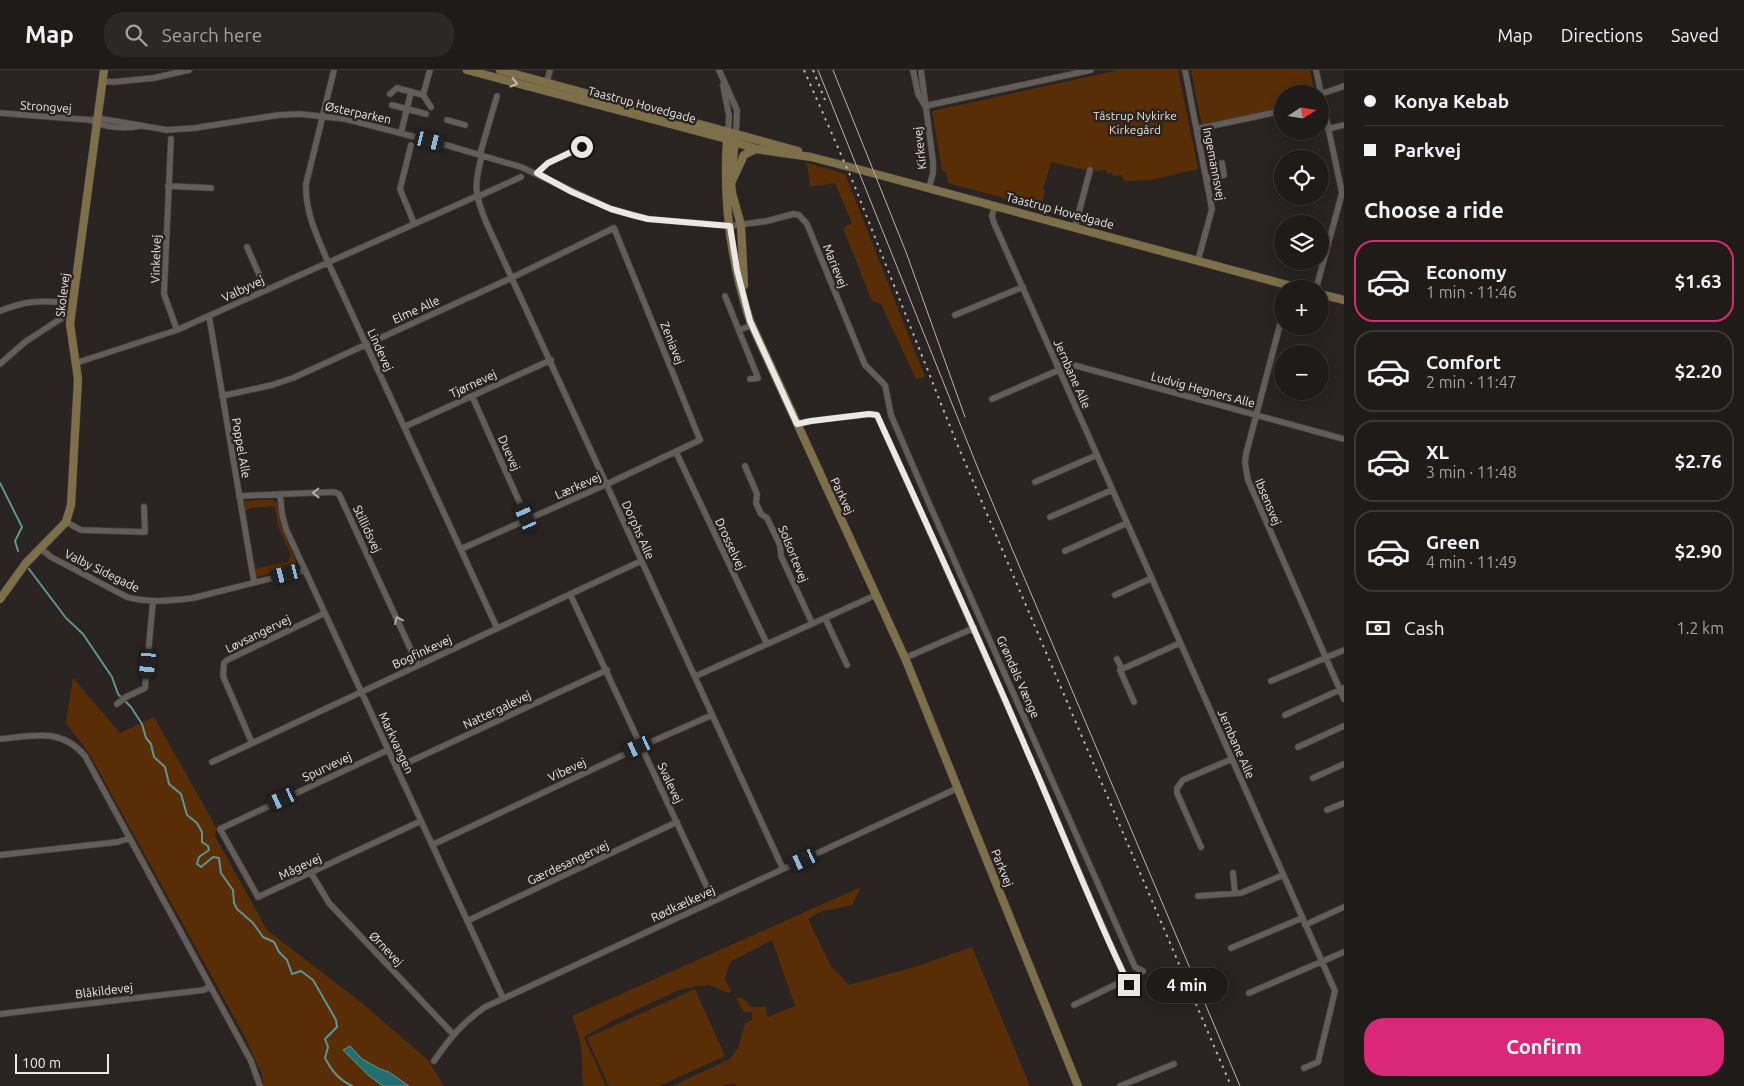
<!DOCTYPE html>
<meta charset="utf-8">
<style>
body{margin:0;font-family:Ubuntu,sans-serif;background:#2c2826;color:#f1f3f6;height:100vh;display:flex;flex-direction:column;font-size:19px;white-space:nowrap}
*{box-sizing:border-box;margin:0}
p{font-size:16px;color:#a1a1a2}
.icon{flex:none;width:28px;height:28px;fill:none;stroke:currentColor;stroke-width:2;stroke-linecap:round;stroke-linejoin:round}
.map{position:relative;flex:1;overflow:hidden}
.drawer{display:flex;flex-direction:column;background:#1f1b19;width:400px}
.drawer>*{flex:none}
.banner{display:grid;align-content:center;height:110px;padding:0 20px;background:#1f1b19}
.needle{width:32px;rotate:78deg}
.tools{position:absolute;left:1274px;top:15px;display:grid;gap:10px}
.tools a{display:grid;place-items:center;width:55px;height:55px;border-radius:50%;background:#1f1b19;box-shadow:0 2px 12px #0003,0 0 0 1px #3c3938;font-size:25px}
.scale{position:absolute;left:15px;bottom:12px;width:94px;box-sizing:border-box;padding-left:5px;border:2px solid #eae7e4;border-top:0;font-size:14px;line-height:18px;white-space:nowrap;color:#eae7e4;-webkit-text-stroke:4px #292421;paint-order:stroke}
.end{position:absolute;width:22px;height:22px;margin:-11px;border:6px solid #eae7e4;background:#111;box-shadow:0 0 0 2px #111}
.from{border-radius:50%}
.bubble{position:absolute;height:35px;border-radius:18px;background:#1f1b19;box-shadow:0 2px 12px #0003,0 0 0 1px #3c3938;font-size:16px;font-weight:700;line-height:35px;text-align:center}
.car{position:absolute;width:15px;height:30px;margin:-15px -8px;border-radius:6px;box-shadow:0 0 4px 1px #0007;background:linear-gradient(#222 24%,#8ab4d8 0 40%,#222 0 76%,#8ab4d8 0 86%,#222 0)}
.banner b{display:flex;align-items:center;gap:18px;height:48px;font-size:19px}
.banner b+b{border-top:1px solid #3c3938}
.banner i{width:12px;height:12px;background:#f1f3f6}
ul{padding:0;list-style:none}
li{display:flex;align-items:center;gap:15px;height:82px;margin:0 10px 8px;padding:0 10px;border:2px solid #3c3938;border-radius:20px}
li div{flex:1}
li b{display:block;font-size:19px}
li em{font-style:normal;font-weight:700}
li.active{border-color:#db2777}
li>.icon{width:45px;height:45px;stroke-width:1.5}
h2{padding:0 20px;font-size:22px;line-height:60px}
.pay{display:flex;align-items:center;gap:12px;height:55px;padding:0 20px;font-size:19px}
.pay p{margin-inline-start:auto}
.cta{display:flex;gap:10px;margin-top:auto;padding:10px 20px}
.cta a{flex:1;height:58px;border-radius:20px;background:#db2777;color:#fff;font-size:20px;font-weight:700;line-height:58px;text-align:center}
header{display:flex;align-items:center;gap:30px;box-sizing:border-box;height:70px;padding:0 25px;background:#1f1b19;border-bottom:1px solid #3c3938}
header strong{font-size:24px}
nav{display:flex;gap:28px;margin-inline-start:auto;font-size:18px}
.search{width:350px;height:45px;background:#2c2826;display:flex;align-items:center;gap:12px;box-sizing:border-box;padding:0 18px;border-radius:20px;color:#a1a1a2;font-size:19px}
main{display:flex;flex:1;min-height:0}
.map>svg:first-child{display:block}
</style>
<header>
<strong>Map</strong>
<div class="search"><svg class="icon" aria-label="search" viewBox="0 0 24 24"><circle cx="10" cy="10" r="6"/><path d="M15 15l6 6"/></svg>Search here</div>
<nav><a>Map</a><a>Directions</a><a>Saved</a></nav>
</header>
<main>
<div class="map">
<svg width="1344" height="1016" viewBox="0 0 1344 1016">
<rect width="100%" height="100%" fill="#292421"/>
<!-- green -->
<path fill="#592e06" d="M1119,0H1178L1198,99L1150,110L1125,111L1121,105L1113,106L1111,102L1108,104L1105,100L1096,101L1092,97L1085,100L1051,92L1043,119L1045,121L1041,138L948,113L946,102L942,100L932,41Z
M1191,0H1310L1315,24H1282V40L1202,56Z
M807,93L845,104L925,307L916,309L881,234L872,231L843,158L852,153L835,113L810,117Z
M272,429L277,433L281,457L296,492L295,497L256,507L254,493H256L255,497L257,498L288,492L291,485L278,456L275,436L251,438L245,441L244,431Z
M73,608L120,663L154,647L216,757L215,766L267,860L362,933L428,990L444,1016H264L261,1002L245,967L89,683L66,653Z
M861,817L852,835L819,842L808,849L831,896L849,915L915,897L972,877L1030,1016H736L735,1013L721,1016H672L730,989L738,978L745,953L752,950V942H744L736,929L741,927L752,937H766L768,947L795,936L772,870L730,892L725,909L731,921L729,923L709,915L698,916L679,920L612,951L584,967L606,1016H584C581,1006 582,999 582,988C582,973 577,960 572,946Z
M695,919L725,986L659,1016H609L587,968Z"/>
<!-- water -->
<path fill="#236f70" stroke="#5f9393" d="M350,976L362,989L380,999L389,1002L409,1016H383L368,1005L343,980Z"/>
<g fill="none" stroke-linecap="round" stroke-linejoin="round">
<!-- stream -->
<path stroke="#5f9393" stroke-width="2" d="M0,413L22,457L15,471L18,481
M29,499L66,548L83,564L112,607L118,624L131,637L142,654L146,668L151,674L154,687L165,697L169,714L181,724L187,745L197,753L202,762V772L208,776L209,780L199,787L197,794L201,797L213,787L219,788L221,803L233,820L234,833L237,839L253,853L263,867L274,872L279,882L287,890L292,904L301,901L313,910L336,950L337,957L325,969L328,977L325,988C332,1001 338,1009 352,1016"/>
<defs>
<path id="street" d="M334,0L306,114C305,142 317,166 328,192L497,558
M430,0L423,25L431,37
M719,0L737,40L736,64
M913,0L918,24L924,34
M921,0L933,91V103L929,118
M1185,0L1212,139L1198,190
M102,11L113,12L154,8L189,0
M546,15L550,0
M723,15L729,46L728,65
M390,24L397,18L423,25
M1321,24L1344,16
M392,35L426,44
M925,36L1091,0
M0,43L91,50C104,58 125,59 139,56
M91,50L97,48L167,60L195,58L279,45L300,44L346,49L446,75L521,97L611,139L648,149L730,156L767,151L793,144L799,145L807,154L865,295L885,315L891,345L931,438L1135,897L1143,901
M447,50L465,55
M1197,59L1282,41
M1328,59L1344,55
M401,63L411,22
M171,69L164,224L177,260
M411,75L400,119L414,153
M480,84L497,26
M482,85C474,115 474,123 486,152L783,799
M537,103L548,93L582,77
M1207,108L1224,105L1222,93
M168,116L211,118
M477,127L521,107
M995,135L992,146L994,153L1335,921L1318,992L1304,998
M1075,157L1090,100
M247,177L266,220
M1316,219L1342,123L1316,0
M725,226L758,308L750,309
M0,241C29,229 42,231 72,233
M955,245L1023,217
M209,246L254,512
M1282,247L1246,384L1245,393L1248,410L1344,629
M739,260L753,255
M76,293L177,260L477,126
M0,294L25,272L71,242
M1057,296L1066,293L1344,369
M222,326L272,315L293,308L507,210L614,158L700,370L607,414L461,479
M472,326L527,449
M992,329L1059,300
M797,354L811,351L869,344L877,345C928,458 979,570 1028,683C1062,760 1093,838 1129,915
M404,357L551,290
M676,382L767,574
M745,396L757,424L756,433L761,444L767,448L780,475L781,486L812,553
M1035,412L1097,385
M280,424L282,444L286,459L503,928
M239,426L334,422L339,424L418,595
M1050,447L1112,420
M66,452L81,460L145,462L144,437
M40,478L51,487L127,527C148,533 171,531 193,528L305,500
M1065,481L1127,453
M570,524L713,830
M1115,525L1152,508
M825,548L847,595
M905,588L974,558
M1117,589L1122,599
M696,606L876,525
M1271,611L1344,580
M1134,632L1120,600L1180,573
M117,634L126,627L145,618L153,531
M1285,645L1344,618
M0,669C33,666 61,657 85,686L251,991L260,1016
M252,673L223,606L224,593L227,590L325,543
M1298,677L1344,656
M388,680L220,759L258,827L421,751
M212,692L641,491
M396,698L607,600
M1313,708L1344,694
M1327,740L1344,733
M432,775L642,676L712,645
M1201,777L1177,723V718L1183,710L1232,689
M0,785L118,772L130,768
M311,803L329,833L453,964
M1233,803L1235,823
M1198,826L1241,823L1283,805
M467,851L677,752
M1305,855L1344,837
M1231,878L1302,848
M1249,923L1344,882
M1074,935L1127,909
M0,944L204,920L210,916
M434,991C450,968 462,953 485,937L958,718
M1120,1016L1174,994"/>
<path id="secondary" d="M467,0L723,68L756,79L811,87L861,100L1302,219
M500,0L798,81
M727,69C723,130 731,193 750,251L905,588L1078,1016
M731,109L735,69
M744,215L741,155L732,123L731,113L744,85L756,79
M1320,224L1344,230
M0,529L26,493L66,452L71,435L78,309L70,254L104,0"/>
</defs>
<!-- street casing -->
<use href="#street" stroke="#46413e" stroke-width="7"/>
<!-- secondary casing -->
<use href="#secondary" stroke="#46413e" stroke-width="9"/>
<!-- street -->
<use href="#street" stroke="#635d59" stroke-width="5.5"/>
<!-- secondary -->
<use href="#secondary" stroke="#7c6f4a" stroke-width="8"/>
<!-- tram -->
<path stroke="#b7b3b0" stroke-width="1" d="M818,0L979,401L1240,1016
M833,0L906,182L965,347"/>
<!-- rail -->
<path stroke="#b7b3b0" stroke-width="2" stroke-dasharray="2.5 5" stroke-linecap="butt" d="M804,0L853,112L955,369L1231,1016
M813,0L825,30"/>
</g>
<!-- one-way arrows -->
<defs><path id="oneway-chevron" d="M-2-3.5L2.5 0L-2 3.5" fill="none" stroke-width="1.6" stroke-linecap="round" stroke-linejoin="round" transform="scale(1.25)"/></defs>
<use stroke="#c4bdae" href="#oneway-chevron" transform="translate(514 13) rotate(15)"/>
<g stroke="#ada9a5">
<use href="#oneway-chevron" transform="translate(316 423) rotate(179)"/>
<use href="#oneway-chevron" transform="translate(398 550) rotate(-115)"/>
</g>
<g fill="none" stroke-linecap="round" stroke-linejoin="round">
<!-- route -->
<path stroke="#eae7e4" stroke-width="6" d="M582,77L548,93L537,103L572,122L611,139L632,145L648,149L730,156L737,200L750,251L797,354L811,351L869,344L877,345C928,457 980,570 1028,683C1062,760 1092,839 1129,915"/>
</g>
<g text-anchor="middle" stroke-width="5" stroke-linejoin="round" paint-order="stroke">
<!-- street labels -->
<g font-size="12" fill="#eae7e4" stroke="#292421">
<text transform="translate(642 35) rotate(15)" y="4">Taastrup Hovedgade</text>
<text transform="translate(46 37) rotate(4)" y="4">Strongvej</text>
<text transform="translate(358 43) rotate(12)" y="4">Østerparken</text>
<text transform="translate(920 78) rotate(-96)" y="4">Kirkevej</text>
<text transform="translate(1214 94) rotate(79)" y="4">Ingemannsvej</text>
<text transform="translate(1060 141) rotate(15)" y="4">Taastrup Hovedgade</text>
<text transform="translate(156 189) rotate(-88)" y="4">Vinkelvej</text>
<text transform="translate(835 196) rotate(68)" y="4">Marievej</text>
<text transform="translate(243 219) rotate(-25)" y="4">Valbyvej</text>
<text transform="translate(63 225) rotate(-83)" y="4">Skolevej</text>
<text transform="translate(416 240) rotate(-24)" y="4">Elme Alle</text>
<text transform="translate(672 273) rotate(68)" y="4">Zeniavej</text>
<text transform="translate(380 280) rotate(65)" y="4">Lindevej</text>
<text transform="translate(1072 304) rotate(66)" y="4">Jernbane Alle</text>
<text transform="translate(473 314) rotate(-25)" y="4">Tjørnevej</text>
<text transform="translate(1203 320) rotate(15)" y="4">Ludvig Hegners Alle</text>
<text transform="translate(241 378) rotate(80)" y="4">Poppel Alle</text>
<text transform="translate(509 383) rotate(66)" y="4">Duevej</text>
<text transform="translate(578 416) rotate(-24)" y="4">Lærkevej</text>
<text transform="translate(842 426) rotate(65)" y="4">Parkvej</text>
<text transform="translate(1268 432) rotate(67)" y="4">Ibsensvej</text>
<text transform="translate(367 459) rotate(65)" y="4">Stillidsvej</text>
<text transform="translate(638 460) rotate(66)" y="4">Dorphs Alle</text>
<text transform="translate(730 474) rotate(65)" y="4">Drosselvej</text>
<text transform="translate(793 484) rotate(68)" y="4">Solsortevej</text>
<text transform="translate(102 501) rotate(26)" y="4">Valby Sidegade</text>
<text transform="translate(258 564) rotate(-26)" y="4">Løvsangervej</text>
<text transform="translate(422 582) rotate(-25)" y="4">Bogfinkevej</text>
<text transform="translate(1018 607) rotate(66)" y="4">Grøndals Vænge</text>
<text transform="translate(497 640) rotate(-25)" y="4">Nattergalevej</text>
<text transform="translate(396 673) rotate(65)" y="4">Markvangen</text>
<text transform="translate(1236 674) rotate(66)" y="4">Jernbane Alle</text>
<text transform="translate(327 697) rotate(-25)" y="4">Spurvevej</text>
<text transform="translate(567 700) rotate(-25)" y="4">Vibevej</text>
<text transform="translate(670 713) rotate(65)" y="4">Svalevej</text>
<text transform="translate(568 793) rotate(-25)" y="4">Gærdesangervej</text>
<text transform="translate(300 797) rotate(-25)" y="4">Mågevej</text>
<text transform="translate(1002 798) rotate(68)" y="4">Parkvej</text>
<text transform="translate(683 834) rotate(-25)" y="4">Rødkælkevej</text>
<text transform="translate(386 879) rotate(46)" y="4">Ørnevej</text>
<text transform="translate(104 921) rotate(-7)" y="4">Blåkildevej</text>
</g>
<!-- park labels -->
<g font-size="12" fill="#f0dbcc" stroke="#292421">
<text x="1135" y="50">Tåstrup Nykirke<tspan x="1135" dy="14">Kirkegård</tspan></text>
</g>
</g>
</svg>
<div class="tools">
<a><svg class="needle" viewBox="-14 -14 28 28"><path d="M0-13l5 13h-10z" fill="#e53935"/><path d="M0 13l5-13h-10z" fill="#a1a1a2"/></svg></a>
<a><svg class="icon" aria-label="locate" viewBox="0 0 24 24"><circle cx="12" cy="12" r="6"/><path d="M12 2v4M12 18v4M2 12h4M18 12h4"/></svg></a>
<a><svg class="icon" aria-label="layers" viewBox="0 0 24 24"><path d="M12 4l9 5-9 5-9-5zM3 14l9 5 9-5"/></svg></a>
<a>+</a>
<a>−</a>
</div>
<div class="scale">100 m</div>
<i class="end from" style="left:582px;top:77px"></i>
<i class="end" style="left:1129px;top:915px"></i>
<div class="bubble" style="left:1146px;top:898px;width:82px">4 min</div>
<i class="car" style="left:430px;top:71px;rotate:104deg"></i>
<i class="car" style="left:526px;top:447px;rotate:336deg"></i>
<i class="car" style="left:286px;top:504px;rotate:256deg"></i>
<i class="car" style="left:148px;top:594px;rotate:186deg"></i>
<i class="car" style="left:638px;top:677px;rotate:245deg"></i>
<i class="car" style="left:282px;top:729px;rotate:245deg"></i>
<i class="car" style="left:803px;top:790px;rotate:245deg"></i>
</div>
<section class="drawer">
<div class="banner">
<b><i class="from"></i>Konya Kebab</b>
<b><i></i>Parkvej</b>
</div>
<h2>Choose a ride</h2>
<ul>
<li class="active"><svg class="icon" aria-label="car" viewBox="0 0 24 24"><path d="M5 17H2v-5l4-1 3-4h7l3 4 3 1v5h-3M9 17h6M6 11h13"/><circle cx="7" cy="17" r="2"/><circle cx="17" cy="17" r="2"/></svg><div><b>Economy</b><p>1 min · 11:46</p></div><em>$1.63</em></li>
<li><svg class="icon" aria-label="car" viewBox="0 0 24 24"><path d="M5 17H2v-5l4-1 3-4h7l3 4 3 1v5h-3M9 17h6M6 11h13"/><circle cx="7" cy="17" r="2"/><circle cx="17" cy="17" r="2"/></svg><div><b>Comfort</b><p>2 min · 11:47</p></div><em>$2.20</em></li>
<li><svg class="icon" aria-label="car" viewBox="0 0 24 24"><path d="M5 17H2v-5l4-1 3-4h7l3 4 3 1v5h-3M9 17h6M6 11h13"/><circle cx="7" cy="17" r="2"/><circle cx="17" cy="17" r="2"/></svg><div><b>XL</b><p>3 min · 11:48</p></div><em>$2.76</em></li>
<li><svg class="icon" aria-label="car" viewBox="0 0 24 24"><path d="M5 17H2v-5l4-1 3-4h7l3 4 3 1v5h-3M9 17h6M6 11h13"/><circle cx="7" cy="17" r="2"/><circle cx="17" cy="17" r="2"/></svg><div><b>Green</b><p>4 min · 11:49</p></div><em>$2.90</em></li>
</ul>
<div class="pay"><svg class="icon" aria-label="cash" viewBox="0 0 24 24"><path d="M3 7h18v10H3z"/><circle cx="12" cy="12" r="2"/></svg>Cash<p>1.2 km</p></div>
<div class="cta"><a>Confirm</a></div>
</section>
</main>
